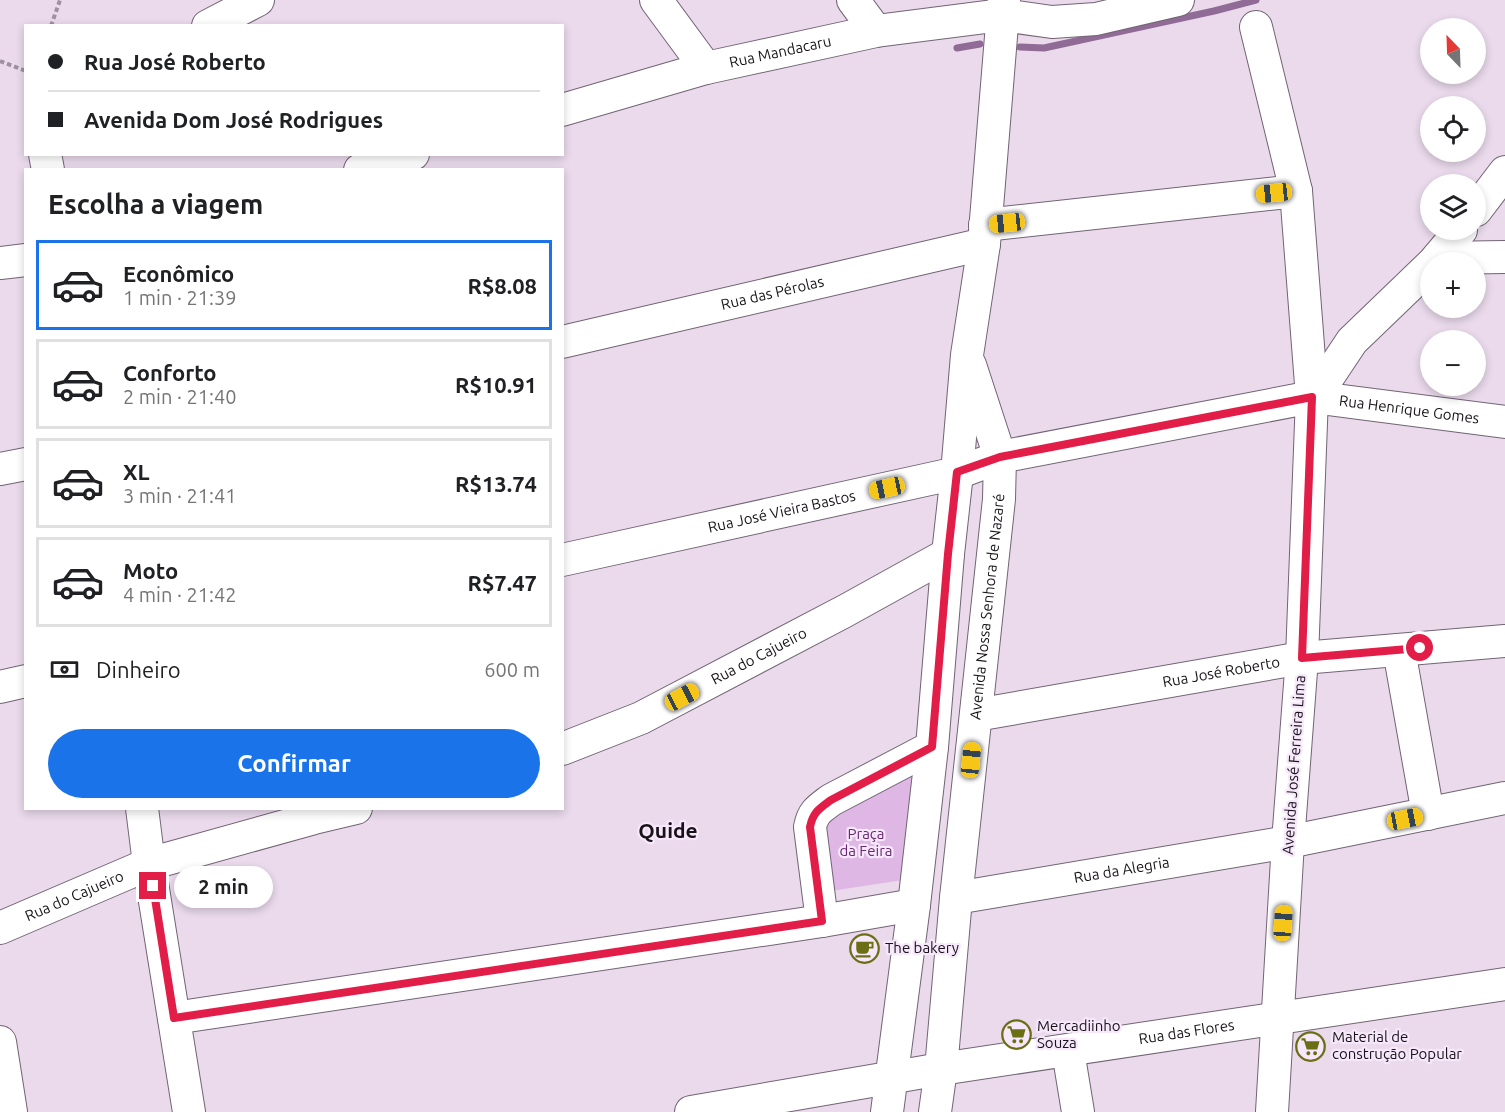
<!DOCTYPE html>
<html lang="pt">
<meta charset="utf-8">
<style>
body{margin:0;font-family:Ubuntu,sans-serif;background:#f6f6f6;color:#202124;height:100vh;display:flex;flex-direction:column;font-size:22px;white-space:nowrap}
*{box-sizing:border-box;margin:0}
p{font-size:20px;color:#757577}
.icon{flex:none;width:33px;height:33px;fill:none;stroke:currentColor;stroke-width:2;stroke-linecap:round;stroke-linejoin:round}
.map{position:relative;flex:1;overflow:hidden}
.side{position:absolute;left:24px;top:168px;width:540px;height:642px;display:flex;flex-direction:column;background:#fff;border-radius:0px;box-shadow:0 3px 9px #0003}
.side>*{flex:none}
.banner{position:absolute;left:24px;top:24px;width:540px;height:132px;border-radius:0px;box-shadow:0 3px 9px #0003;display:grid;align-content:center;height:132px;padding:0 24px;background:#fff}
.needle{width:39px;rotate:337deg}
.fabs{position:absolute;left:1420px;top:18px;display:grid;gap:12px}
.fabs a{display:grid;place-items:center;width:66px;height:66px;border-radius:50%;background:#fff;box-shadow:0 3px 9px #0003;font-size:30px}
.end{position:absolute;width:27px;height:27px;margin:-14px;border:8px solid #e11d48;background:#fff;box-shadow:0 0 0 3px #fff}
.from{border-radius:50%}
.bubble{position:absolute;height:42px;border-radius:21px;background:#fff;box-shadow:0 3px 9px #0003;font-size:20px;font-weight:700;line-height:42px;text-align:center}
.car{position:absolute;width:18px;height:36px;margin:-18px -9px;border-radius:8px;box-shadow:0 0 4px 2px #0007;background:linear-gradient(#f5c518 24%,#345 0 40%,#f5c518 0 76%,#345 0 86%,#f5c518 0)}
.banner b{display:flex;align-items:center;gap:21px;height:57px;font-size:22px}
.banner b+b{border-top:2px solid #e0e0e0}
.banner i{width:15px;height:15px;background:#202124}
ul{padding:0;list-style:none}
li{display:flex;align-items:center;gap:18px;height:90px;margin:0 12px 9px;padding:0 12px;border:3px solid #e0e0e0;border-radius:0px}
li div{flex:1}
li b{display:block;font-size:22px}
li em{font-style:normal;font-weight:700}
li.active{border-color:#1a73e8}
li>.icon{width:54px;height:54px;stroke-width:1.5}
h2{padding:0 24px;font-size:27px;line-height:72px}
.pay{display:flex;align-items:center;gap:15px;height:66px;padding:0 24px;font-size:22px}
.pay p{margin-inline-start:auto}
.button{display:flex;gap:12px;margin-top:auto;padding:12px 24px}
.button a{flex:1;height:69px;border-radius:36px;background:#1a73e8;color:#fff;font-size:24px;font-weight:700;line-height:69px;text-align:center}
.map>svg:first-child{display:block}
</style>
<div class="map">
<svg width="1505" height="1112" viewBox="0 0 1505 1112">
<rect width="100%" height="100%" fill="#eadaec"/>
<!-- green -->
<path fill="#deb7e4" d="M913,770L903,880L831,891L825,821Z"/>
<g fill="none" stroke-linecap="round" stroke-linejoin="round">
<!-- stream -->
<path stroke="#906b96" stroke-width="7" d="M1020,47L1044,48L1214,11L1256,0
M957,48L980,44"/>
<defs>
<g id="minor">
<path d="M656,0L706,68"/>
<path d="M853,0L876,31"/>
<path d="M208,26L258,0"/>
<path d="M1256,27L1296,191L1312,397L1302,658L1288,842L1272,1112"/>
<path id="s1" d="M562,110L706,68L876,31L1002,15L1052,22L1096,19L1178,0"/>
<path d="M45,154L48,170"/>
<path d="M360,170L413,154"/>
<path d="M1476,210L1505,172"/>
<path d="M985,225L1296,191"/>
<path d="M1438,258L1505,257"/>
<path d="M1434,262L1461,230"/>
<path d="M0,263L26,260"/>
<path id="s2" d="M562,342L984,244"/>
<path d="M1312,397L1326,380L1352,341L1431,265"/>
<path d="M0,469L26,464"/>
<path id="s3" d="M562,560L957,473L1000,457L1312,397L1505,422"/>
<path d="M1399,650L1428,814"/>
<path d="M0,687L26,681"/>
<path id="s4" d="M976,715L1302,658L1505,641"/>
<path id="s5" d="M562,749L641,718L845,611L948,554"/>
<path d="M142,808L149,864L189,1112"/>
<path id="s6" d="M956,898L1288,842L1505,798"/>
<path d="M822,921L810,827C813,812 819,809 831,800L932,747"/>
<path id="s7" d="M0,928L149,864L314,818L356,808"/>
<path d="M174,1018L822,921L914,905"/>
<path d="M0,1042L11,1112"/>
<path d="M1068,1051L1078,1112"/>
<path id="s8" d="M691,1112L941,1069L1505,984"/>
<path d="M887,1112L914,905L932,747L948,554L957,473L967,355L984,244L1004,0"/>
<path id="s9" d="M935,1112L941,1069L956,898L999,499L1000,457L970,365"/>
</g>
</defs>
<!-- minor casing -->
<use href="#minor" stroke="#726474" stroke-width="34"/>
<!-- path -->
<path stroke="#9d919f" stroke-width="4" stroke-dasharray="4.5 3" stroke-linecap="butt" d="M51,26L60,0
M0,61L26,71"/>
<!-- minor -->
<use href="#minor" stroke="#fff" stroke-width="32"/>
</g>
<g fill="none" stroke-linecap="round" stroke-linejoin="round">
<!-- route -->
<path stroke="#e11d48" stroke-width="8" d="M153,886L174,1018L822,921L810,827C813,812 819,809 831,800L932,747L948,554L957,472L1000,457L1312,397L1302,658L1420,648"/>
</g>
<!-- icons -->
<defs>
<symbol id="cafe-ring" viewBox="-11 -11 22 22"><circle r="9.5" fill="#f7e7fa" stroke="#6b6f14" stroke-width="1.5"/><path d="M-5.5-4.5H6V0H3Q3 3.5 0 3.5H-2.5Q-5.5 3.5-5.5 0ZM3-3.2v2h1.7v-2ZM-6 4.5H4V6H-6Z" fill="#6b6f14"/></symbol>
<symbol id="supermarket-ring" viewBox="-11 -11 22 22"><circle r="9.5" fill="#f7e7fa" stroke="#6b6f14" stroke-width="1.5"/><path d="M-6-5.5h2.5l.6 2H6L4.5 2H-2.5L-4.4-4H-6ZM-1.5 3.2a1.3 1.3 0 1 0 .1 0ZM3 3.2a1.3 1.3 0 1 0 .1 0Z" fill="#6b6f14"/></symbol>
</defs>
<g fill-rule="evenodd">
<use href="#cafe-ring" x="848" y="932" width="33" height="33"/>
<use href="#supermarket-ring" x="1000" y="1018" width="33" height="33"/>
<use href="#supermarket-ring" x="1294" y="1030" width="33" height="33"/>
</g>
<g text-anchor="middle" stroke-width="4.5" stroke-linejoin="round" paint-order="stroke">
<!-- street labels -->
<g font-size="15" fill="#181319" stroke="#f7e7fa">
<text dy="5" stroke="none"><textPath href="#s1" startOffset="226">Rua Mandacaru</textPath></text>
<text dy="5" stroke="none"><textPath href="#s2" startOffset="216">Rua das Pérolas</textPath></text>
<text dy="5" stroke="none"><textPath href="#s3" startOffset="866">Rua Henrique Gomes</textPath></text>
<text dy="5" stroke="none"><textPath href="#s3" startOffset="225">Rua José Vieira Bastos</textPath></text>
<text dy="5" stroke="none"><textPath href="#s9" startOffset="508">Avenida Nossa Senhora de Nazaré</textPath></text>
<text dy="5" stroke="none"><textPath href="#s5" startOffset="218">Rua do Cajueiro</textPath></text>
<text dy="5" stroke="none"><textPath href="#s4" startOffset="249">Rua José Roberto</textPath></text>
<text transform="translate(1294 765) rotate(-86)" y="5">Avenida José Ferreira Lima</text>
<text dy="5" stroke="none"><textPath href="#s6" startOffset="168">Rua da Alegria</textPath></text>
<text dy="5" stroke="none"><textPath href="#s7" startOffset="81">Rua do Cajueiro</textPath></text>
<text dy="5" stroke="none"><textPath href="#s8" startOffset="502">Rua das Flores</textPath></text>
</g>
<!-- park labels -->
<g font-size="15" fill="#672971" stroke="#f7e7fa">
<text x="866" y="839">Praça<tspan x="866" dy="17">da Feira</tspan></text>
</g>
<!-- poi labels -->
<g font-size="15" fill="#181319" stroke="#f7e7fa" text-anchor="start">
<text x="885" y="953">The bakery</text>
<text x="1037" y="1031">Mercadiinho<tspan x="1037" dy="17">Souza</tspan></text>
<text x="1332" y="1042">Material de<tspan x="1332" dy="17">construção Popular</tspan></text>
</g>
<!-- district labels -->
<g font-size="21" font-weight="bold" fill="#181319" stroke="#f7e7fa">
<text x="668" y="838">Quide</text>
</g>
</g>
</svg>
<div class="fabs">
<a><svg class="needle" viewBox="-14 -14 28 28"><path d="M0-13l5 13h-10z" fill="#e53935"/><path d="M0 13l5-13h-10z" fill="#757577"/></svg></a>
<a><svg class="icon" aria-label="locate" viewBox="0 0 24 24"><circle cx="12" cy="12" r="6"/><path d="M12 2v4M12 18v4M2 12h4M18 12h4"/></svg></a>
<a><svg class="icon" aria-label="layers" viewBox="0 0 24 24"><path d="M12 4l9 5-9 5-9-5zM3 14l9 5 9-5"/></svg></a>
<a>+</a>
<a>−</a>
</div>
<i class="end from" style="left:1420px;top:648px"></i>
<i class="end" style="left:153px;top:886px"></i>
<div class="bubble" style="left:174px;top:866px;width:99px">2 min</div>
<i class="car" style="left:1274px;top:193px;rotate:264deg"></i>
<i class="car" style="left:1007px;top:223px;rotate:264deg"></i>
<i class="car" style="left:887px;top:488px;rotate:258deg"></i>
<i class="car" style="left:682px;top:697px;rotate:62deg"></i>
<i class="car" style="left:971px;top:760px;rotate:6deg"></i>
<i class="car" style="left:1405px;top:819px;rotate:79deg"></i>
<i class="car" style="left:1283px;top:923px;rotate:4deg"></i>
<div class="banner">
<b><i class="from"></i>Rua José Roberto</b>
<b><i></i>Avenida Dom José Rodrigues</b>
</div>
<section class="side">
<h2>Escolha a viagem</h2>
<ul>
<li class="active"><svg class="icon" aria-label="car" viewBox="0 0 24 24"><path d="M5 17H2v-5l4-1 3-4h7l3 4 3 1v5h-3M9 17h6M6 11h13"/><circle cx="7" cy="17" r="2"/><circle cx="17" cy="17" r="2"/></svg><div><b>Econômico</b><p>1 min · 21:39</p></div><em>R$8.08</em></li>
<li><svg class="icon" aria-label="car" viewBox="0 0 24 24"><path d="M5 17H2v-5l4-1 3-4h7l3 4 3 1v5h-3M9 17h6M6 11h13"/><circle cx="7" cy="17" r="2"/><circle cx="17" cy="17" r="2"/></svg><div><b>Conforto</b><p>2 min · 21:40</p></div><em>R$10.91</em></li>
<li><svg class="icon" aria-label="car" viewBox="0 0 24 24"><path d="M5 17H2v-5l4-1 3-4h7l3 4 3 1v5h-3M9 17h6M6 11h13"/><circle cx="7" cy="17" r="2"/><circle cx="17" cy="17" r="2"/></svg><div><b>XL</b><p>3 min · 21:41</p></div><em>R$13.74</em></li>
<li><svg class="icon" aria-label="car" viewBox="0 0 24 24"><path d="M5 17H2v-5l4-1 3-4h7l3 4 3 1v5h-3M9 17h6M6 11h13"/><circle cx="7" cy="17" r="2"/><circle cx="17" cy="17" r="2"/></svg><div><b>Moto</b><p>4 min · 21:42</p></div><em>R$7.47</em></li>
</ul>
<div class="pay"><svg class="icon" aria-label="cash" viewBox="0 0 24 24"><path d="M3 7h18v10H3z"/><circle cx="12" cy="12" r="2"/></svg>Dinheiro<p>600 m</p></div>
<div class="button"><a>Confirmar</a></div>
</section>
</div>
